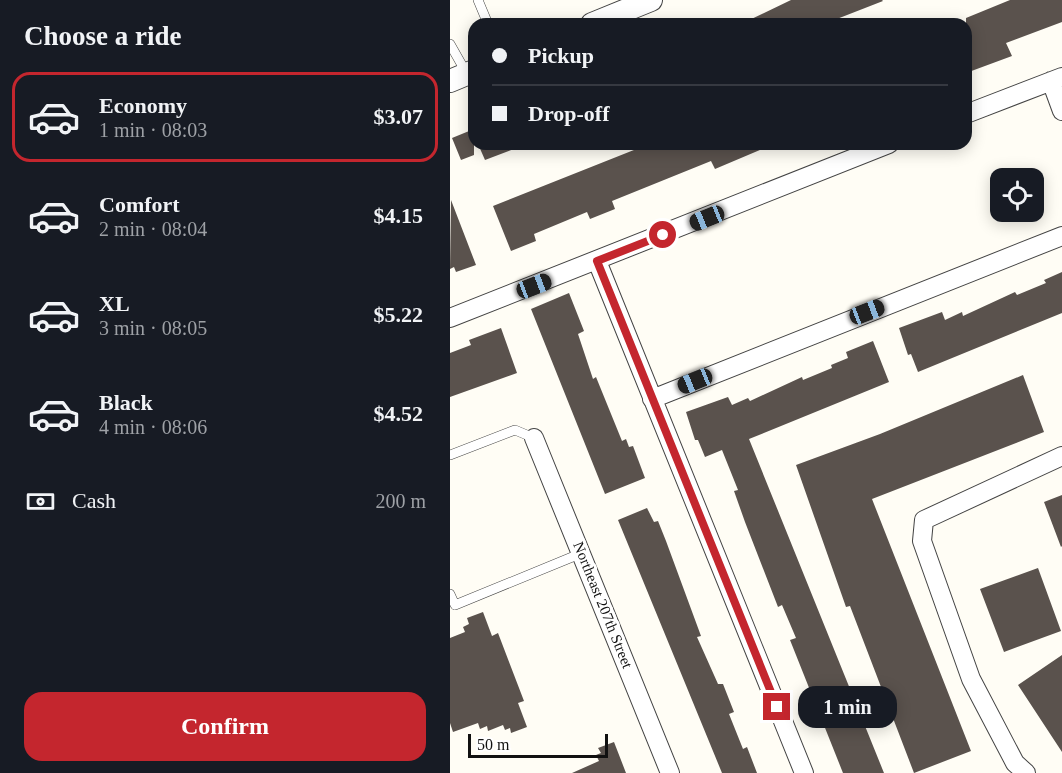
<!DOCTYPE html>
<meta charset="utf-8">
<style>
body{margin:0;font-family:Georgia,serif;background:#242831;color:#f1f3f6;height:100vh;display:flex;flex-direction:column;font-size:22px;white-space:nowrap}
*{box-sizing:border-box;margin:0}
p{font-size:20px;color:#9ea1a6}
.icon{flex:none;width:33px;height:33px;fill:none;stroke:currentColor;stroke-width:2;stroke-linecap:round;stroke-linejoin:round}
.map{position:relative;flex:1;overflow:hidden}
.sheet{display:flex;flex-direction:column;background:#171b24;width:450px}
.sheet>*{flex:none}
.guide{position:absolute;left:18px;top:18px;width:504px;height:132px;border-radius:18px;box-shadow:0 3px 15px #0003;display:grid;align-content:center;height:132px;padding:0 24px;background:#171b24}
.fabs{position:absolute;left:540px;top:168px;display:grid;gap:12px}
.fabs a{display:grid;place-items:center;width:54px;height:54px;border-radius:12px;background:#171b24;box-shadow:0 3px 15px #0003;font-size:30px}
.scale{position:absolute;left:18px;bottom:15px;width:140px;box-sizing:border-box;padding-left:6px;border:3px solid #111;border-top:0;font-size:16px;line-height:21px;white-space:nowrap;color:#111;-webkit-text-stroke:4px #fff;paint-order:stroke}
.end{position:absolute;width:27px;height:27px;margin:-14px;border:8px solid #c4262e;background:#fff;box-shadow:0 0 0 3px #fff}
.from{border-radius:50%}
.bubble{position:absolute;height:42px;border-radius:18px;background:#171b24;box-shadow:0 3px 15px #0003;font-size:20px;font-weight:700;line-height:42px;text-align:center}
.car{position:absolute;width:18px;height:36px;margin:-18px -9px;border-radius:8px;box-shadow:0 0 4px 2px #0007;background:linear-gradient(#222 24%,#8ab4d8 0 40%,#222 0 76%,#8ab4d8 0 86%,#222 0)}
.guide b{display:flex;align-items:center;gap:21px;height:57px;font-size:22px}
.guide b+b{border-top:2px solid #363941}
.guide i{width:15px;height:15px;background:#f1f3f6}
ul{padding:0;list-style:none}
li{display:flex;align-items:center;gap:18px;height:90px;margin:0 12px 9px;padding:0 12px;border:3px solid transparent;border-radius:18px}
li div{flex:1}
li b{display:block;font-size:22px}
li em{font-style:normal;font-weight:700}
li.current{border-color:#c4262e}
li>.icon{width:54px;height:54px;stroke-width:1.5}
h2{padding:0 24px;font-size:27px;line-height:72px}
.pay{display:flex;align-items:center;gap:15px;height:66px;padding:0 24px;font-size:22px}
.pay p{margin-inline-start:auto}
.action{display:flex;gap:12px;margin-top:auto;padding:12px 24px}
.action a{flex:1;height:69px;border-radius:18px;background:#c4262e;color:#fff;font-size:24px;font-weight:700;line-height:69px;text-align:center}
main{display:flex;flex:1;min-height:0}
.map>svg:first-child{display:block}
</style>
<main>
<section class="sheet">
<h2>Choose a ride</h2>
<ul>
<li class="current"><svg class="icon" aria-label="car" viewBox="0 0 24 24"><path d="M5 17H2v-5l4-1 3-4h7l3 4 3 1v5h-3M9 17h6M6 11h13"/><circle cx="7" cy="17" r="2"/><circle cx="17" cy="17" r="2"/></svg><div><b>Economy</b><p>1 min · 08:03</p></div><em>$3.07</em></li>
<li><svg class="icon" aria-label="car" viewBox="0 0 24 24"><path d="M5 17H2v-5l4-1 3-4h7l3 4 3 1v5h-3M9 17h6M6 11h13"/><circle cx="7" cy="17" r="2"/><circle cx="17" cy="17" r="2"/></svg><div><b>Comfort</b><p>2 min · 08:04</p></div><em>$4.15</em></li>
<li><svg class="icon" aria-label="car" viewBox="0 0 24 24"><path d="M5 17H2v-5l4-1 3-4h7l3 4 3 1v5h-3M9 17h6M6 11h13"/><circle cx="7" cy="17" r="2"/><circle cx="17" cy="17" r="2"/></svg><div><b>XL</b><p>3 min · 08:05</p></div><em>$5.22</em></li>
<li><svg class="icon" aria-label="car" viewBox="0 0 24 24"><path d="M5 17H2v-5l4-1 3-4h7l3 4 3 1v5h-3M9 17h6M6 11h13"/><circle cx="7" cy="17" r="2"/><circle cx="17" cy="17" r="2"/></svg><div><b>Black</b><p>4 min · 08:06</p></div><em>$4.52</em></li>
</ul>
<div class="pay"><svg class="icon" aria-label="cash" viewBox="0 0 24 24"><path d="M3 7h18v10H3z"/><circle cx="12" cy="12" r="2"/></svg>Cash<p>200 m</p></div>
<div class="action"><a>Confirm</a></div>
</section>
<div class="map">
<svg width="612" height="773" viewBox="0 0 612 773">
<rect width="100%" height="100%" fill="#fffdf5"/>
<!-- building -->
<path fill="#5a524d" d="M341,0H432L433,1L374,24H291Z
M560,0H612V22L556,43L562,56L516,73V18Z
M24,129V155L11,160L2,138Z
M28,144H74V145L35,160Z
M199,144H324L265,169L261,161L162,201L165,209L140,219L137,212L84,234L86,241L61,251L43,206Z
M1,200L26,265L6,272L4,267L0,269Z
M612,272V313L468,372L461,354L458,355L449,328L492,312L495,320L512,312L513,316L565,292L567,295L596,283L594,280Z
M119,293L134,331L128,334L143,379L146,377L172,441L176,439L179,447L183,446L195,478L155,494L81,309Z
M51,328L67,373L0,397V353L21,345L19,340Z
M423,341L439,382L299,439L434,773H393L340,640L346,638L332,605L328,607L295,522L284,491L288,490L272,450L255,457L248,440H245L236,412L278,397L282,405L298,398L300,401L352,377L353,380L382,368L381,365L398,358L396,352Z
M573,375L594,432L422,499L521,751L464,773L400,606L396,607L346,465L430,434Z
M612,495V546L611,547L594,502Z
M197,508L204,522L208,521L216,541L251,636L247,637L268,684H273L284,712L279,714L293,749L297,747L307,773H272L168,520Z
M588,568L611,631L554,652L530,589Z
M33,612L42,636L48,633L74,701L68,703L77,727L61,733L60,728L55,730L53,725L38,731L37,726L30,729L28,723L3,732L0,723V638L15,632L13,627L19,624L17,618Z
M612,655V752L568,685Z
M164,742L176,773H122L149,761L146,755L151,753L148,748Z"/>
<g fill="none" stroke-linecap="round" stroke-linejoin="round">
<defs>
<path id="service" d="M28,0L38,24
M0,44L17,74
M0,455L65,430L84,438
M0,594L5,605L132,553"/>
<path id="minor" d="M601,81L612,111
M516,114L612,77
M147,261L354,773
M0,318L439,144
M202,399L612,236
M84,438L220,773
M576,773L565,763L521,679L472,541L474,520L612,456"/>
<path id="tertiary" d="M142,24L201,0
M0,81L24,71"/>
</defs>
<!-- service casing -->
<use href="#service" stroke="#444" stroke-width="10"/>
<!-- minor casing -->
<use href="#minor" stroke="#444" stroke-width="20"/>
<!-- tertiary casing -->
<use href="#tertiary" stroke="#444" stroke-width="24"/>
<!-- service -->
<use href="#service" stroke="#fff" stroke-width="9"/>
<!-- minor -->
<use href="#minor" stroke="#fff" stroke-width="18"/>
<!-- tertiary -->
<use href="#tertiary" stroke="#fff" stroke-width="22"/>
</g>
<g fill="none" stroke-linecap="round" stroke-linejoin="round">
<!-- route -->
<path stroke="#c4262e" stroke-width="8" d="M213,235L147,261L327,707"/>
</g>
<g text-anchor="middle" stroke-width="6" stroke-linejoin="round" paint-order="stroke">
<!-- street labels -->
<g font-size="15" fill="#111" stroke="#fff">
<text transform="translate(153 605) rotate(68)" y="5">Northeast 207th Street</text>
</g>
</g>
</svg>
<div class="fabs">
<a><svg class="icon" aria-label="locate" viewBox="0 0 24 24"><circle cx="12" cy="12" r="6"/><path d="M12 2v4M12 18v4M2 12h4M18 12h4"/></svg></a>
</div>
<div class="scale">50 m</div>
<i class="end from" style="left:213px;top:235px"></i>
<i class="end" style="left:327px;top:707px"></i>
<div class="bubble" style="left:348px;top:686px;width:99px">1 min</div>
<i class="car" style="left:257px;top:218px;rotate:248deg"></i>
<i class="car" style="left:84px;top:286px;rotate:69deg"></i>
<i class="car" style="left:417px;top:312px;rotate:69deg"></i>
<i class="car" style="left:245px;top:381px;rotate:248deg"></i>
<div class="guide">
<b><i class="from"></i>Pickup</b>
<b><i></i>Drop-off</b>
</div>
</div>
</main>
